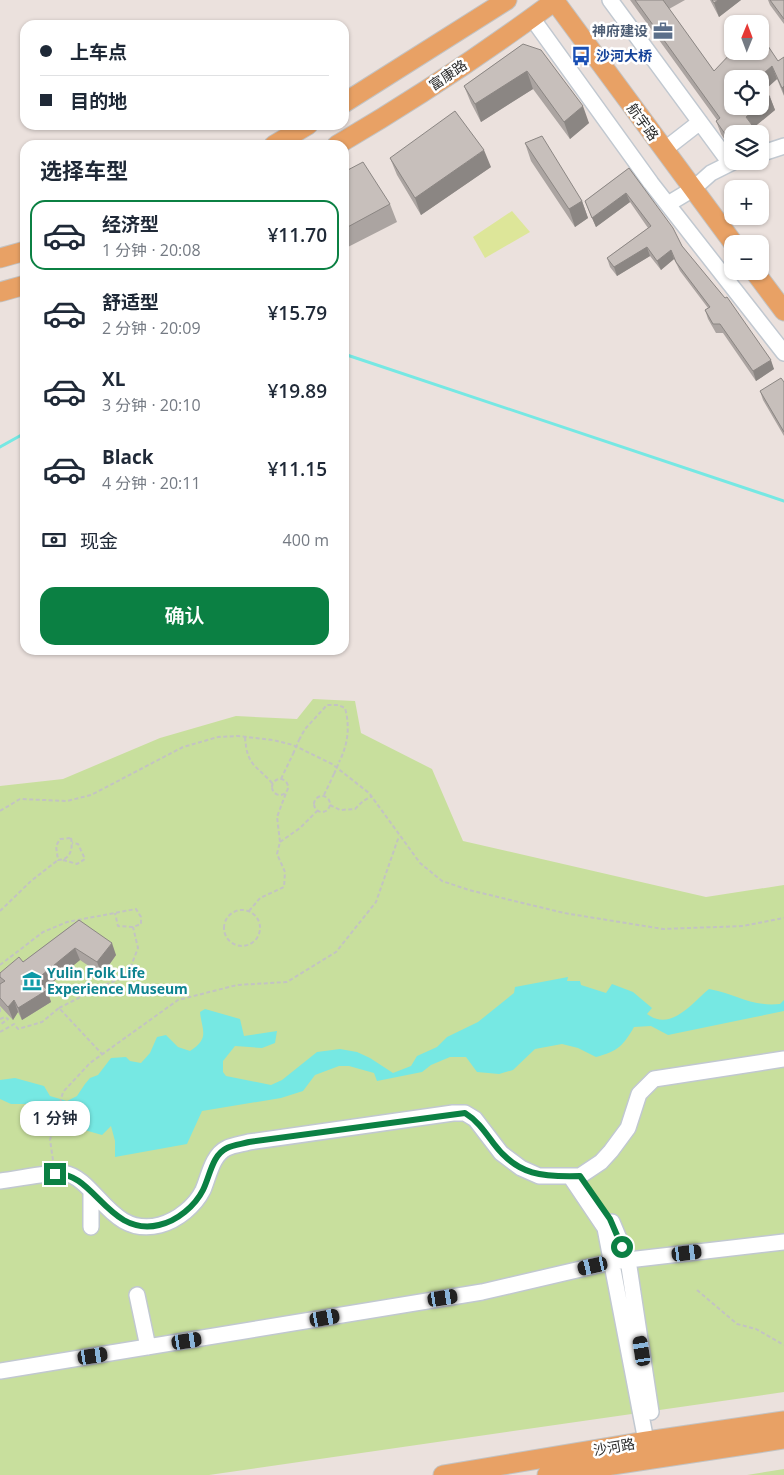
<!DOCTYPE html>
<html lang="zh">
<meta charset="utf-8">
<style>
body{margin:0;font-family:"Open Sans","Noto Sans SC",sans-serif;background:#f2f2f3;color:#1f2937;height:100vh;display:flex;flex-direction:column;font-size:19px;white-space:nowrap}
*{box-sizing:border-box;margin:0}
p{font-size:16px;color:#747a83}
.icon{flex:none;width:28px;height:28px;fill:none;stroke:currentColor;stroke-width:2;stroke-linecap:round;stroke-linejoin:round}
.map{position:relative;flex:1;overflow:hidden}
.side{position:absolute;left:20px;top:140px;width:329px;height:515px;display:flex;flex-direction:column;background:#fff;border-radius:15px;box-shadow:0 1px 4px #0004}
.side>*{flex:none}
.hud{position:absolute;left:20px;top:20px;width:329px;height:110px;border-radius:15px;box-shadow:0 1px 4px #0004;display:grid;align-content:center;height:110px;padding:0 20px;background:#fff}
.needle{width:32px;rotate:1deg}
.tools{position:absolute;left:724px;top:15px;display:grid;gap:10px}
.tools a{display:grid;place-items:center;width:45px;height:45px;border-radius:10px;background:#fff;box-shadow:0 1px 4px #0004;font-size:25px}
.end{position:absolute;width:22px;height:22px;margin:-11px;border:6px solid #0b8043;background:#fff;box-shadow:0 0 0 2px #fff}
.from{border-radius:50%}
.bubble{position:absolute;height:35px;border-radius:15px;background:#fff;box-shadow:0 1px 4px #0004;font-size:16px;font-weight:600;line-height:35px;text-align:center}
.car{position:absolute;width:15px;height:30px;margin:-15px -8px;border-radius:6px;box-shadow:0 0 4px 1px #0007;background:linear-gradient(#222 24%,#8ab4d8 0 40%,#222 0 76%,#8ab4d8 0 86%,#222 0)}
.hud b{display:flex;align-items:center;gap:18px;height:48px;font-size:19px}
.hud b+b{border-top:1px solid #e0e1e3}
.hud i{width:12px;height:12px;background:#1f2937}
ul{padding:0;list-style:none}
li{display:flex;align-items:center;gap:15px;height:70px;margin:0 10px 8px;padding:0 10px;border:2px solid transparent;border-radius:15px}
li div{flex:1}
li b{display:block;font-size:19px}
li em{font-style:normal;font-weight:600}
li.on{border-color:#0b8043}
li>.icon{width:45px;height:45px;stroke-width:1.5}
h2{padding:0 20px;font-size:22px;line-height:60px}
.pay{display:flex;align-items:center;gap:12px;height:55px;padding:0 20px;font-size:19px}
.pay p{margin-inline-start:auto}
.primary-button{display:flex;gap:10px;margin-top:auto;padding:10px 20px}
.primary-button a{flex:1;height:58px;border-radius:15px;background:#0b8043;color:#fff;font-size:20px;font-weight:600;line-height:58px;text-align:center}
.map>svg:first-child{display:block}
</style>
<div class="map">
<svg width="784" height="1475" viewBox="0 0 784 1475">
<rect width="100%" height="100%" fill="#ebe1dd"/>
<!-- green -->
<path fill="#c8df9d" d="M313,699L355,701L361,733L432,769L463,841L706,897L784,885V1392L209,1475H0V786L63,779L160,738L236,716L297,719Z
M784,1469V1475H747Z"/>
<!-- pitch -->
<path fill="#dde699" d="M512,211L530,232L485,258L473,237Z"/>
<!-- water -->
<path fill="#76e8e3" d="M568,977L567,981H580L581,985L606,993L612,984L633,992L652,1008L647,1014C671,1032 692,1003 709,989C737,994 750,1007 780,1004L784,1000V1011L668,1035L651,1026L634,1027C623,1046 618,1051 596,1057L578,1048L562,1044L535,1049L513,1070L499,1074L477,1072L466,1057H450L431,1065L422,1072L377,1081L374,1073L349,1066H339L315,1075L303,1091L281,1098L202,1111L187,1144L115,1157V1141L111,1126L102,1135L74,1127L68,1108L43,1104H11L0,1099V1080L15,1078L44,1086L50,1096L67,1101L77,1096L85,1084L90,1078L98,1075L111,1058L126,1057L130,1061L141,1063L150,1053L157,1037L166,1035L178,1047L190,1051C210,1038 202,1031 200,1012L205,1009L240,1019L244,1036L277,1031L275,1043L262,1048L235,1046L223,1061V1072L226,1076L271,1085L282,1080L317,1052L340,1049L357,1052L370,1058L393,1073L411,1066L417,1056L437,1047L447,1037L478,1022L514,993L515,987Z"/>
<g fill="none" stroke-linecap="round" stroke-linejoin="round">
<!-- stream -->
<path stroke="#76e8e3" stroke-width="3" d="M344,354L784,501
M0,447L25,433"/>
<defs>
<path id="minor" d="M610,0L730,163
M532,18L651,183L784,353
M664,150L700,122
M760,154L784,146
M668,204L693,189L711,173L735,161
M570,1176L605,1228L646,1441L645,1452
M0,1181C13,1180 54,1171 64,1173C97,1179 110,1238 160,1225C178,1220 195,1206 203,1190C209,1176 212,1155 227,1148C233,1145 242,1144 249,1142L453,1113H465L475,1119L501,1153L521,1168L539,1176H580L601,1162L611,1151L628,1128L639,1094L654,1079L784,1059
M612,1222L628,1260L651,1412
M91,1227V1193
M137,1295L148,1347
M0,1371L482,1292L611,1262L784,1242"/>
<path id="major" d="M554,0L734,244
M344,103L507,0
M274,145L308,125
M337,145C412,101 486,52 556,0
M0,258L25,251
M754,271L784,311
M0,292L25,285
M443,1475L646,1441L784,1421
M547,1475L784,1439"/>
</defs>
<!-- minor casing -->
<use href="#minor" stroke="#c1c8d0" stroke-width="18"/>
<!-- major casing -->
<use href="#major" stroke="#c3c3c3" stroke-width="21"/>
<!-- path -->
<path stroke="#c3c3c3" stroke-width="2" stroke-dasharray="4 2.5" stroke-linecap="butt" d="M245,737C247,766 255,764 273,784
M299,740L305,729L327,705H338L345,708C350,726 348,744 340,760
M281,779L293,754
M272 787a8 8 0 1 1 16 0a8 8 0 1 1-16 0Z
M324,795L334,774
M314 804a8 8 0 1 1 16 0a8 8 0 1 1-16 0Z
M330,805L340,810L355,809L363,801L372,796
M0,811L20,799L67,801L91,795L183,747L218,737L238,736L273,740L293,745L332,764L369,793L420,863L442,881L469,890L564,913L663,929L743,926L784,918
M71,838C73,848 71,860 58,860L56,846L60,839Z
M280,842L300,828L318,810
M63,860L77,864L85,859L78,844L72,843
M224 928a18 18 0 1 1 36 0a18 18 0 1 1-36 0Z
M0,911L31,881L58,860
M249,911L260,898L284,887L285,872L277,854L280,842L277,817L286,793
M0,965L43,932L67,922L136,909L141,917V924L133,927L118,926L115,913
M0,1008V1013
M59,1008L102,986L127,976L138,948L133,927
M0,1019L5,1017L8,1019L0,1025
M0,1032L14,1024L18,1029L42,1022L59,1008L102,1054
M53,1160L50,1140L63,1092L90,1063L178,1000L237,985L287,982L336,952L376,902L399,836
M697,1290L737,1324L756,1329L784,1345"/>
<!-- minor -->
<use href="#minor" stroke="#fff" stroke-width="15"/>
<!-- major -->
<use href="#major" stroke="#e8a165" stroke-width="19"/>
<!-- path-bridge -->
<path stroke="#c3c3c3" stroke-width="2" stroke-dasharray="4 2.5" stroke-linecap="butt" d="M293,754L299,740
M334,774L340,760"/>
</g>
<!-- wall -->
<path fill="#aba4a1" d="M630,0H685L669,9L714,71L778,61L784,57V96L777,79L765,90L770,97L775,110L753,128L755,134H732V151L721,134L716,121L717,120Z
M710,0H741L719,17Z
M768,0H784V24L770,5Z
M732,28V50L730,46L725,33Z
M523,44L589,123L570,139L533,89L481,122L471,103L464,86Z
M525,143L582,201L588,218L575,227L531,161Z
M390,158L491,167L421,215L397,175Z
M629,168L682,246L774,369L756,381L723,333H716L708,319L705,310L708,308L680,271L674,259L661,270L650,256L617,276L610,267L607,258L648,228L630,202L596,227L585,201Z
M344,172L390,204L397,222L344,249Z
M784,382V436L763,400L760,391Z
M79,920L116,955L102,975L80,960L45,988L47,990L51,1002L22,1020L18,1012L13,1020L0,1006V973L23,962Z"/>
<!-- shaded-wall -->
<path fill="#8b8683" d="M718,0H741L719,17L714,3Z
M772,66L777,79L761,93L760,89V79H757Z
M527,71L533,89L481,122L475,104Z
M784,86V95L782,88Z
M770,97L775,110L753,128L752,125L746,117L760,106Z
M583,106L589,123L570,139L564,122Z
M484,150L491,167L421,215L415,198Z
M626,193L630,202L596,227L592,218Z
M582,201L588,218L575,227L569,209Z
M647,247L650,256L617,276L614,267Z
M671,250L674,259L661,270L657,261Z
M771,360L774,369L756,381L753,371Z
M112,943L116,955L102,975L97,962Z
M75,948L80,960L42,991L37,979Z
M47,990L51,1002L22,1020L18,1008Z
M14,1000L18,1012L13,1020L8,1007Z"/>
<!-- building -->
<path fill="#c7bfbb" stroke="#8b8683" d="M635,0H663L714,71L733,51H760V34L778,61L784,57V86L782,88L772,66L757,79H732V106H759L746,117L752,125L749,126L752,130L739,134H732V136L728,138L716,121L720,118Z
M712,0H718L714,3Z
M770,0H784V19Z
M750,18L754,24H740Z
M732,28V44L725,33Z
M523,44L541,50L583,106L564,122L527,71L475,104L464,86Z
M760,84L770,97L760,105Z
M455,111L484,150L415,198L390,158Z
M542,136L582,201L569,209L525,143Z
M363,162L390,204L344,229V172Z
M629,168L673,228L682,246L725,298L727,297L771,360L753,371L720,324H713L705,310L710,307L676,262L671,250L657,261L647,247L614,267L607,258L651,226L626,193L592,218L585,201Z
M781,378L784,382V432L760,391Z
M79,920L112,943L97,962L75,948L37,979L47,990L18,1008L14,1000L8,1007L0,998V984L5,981L0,977V973L19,957L23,962Z"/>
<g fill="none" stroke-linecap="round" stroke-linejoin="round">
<!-- route -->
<path stroke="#0b8043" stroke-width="6" d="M55,1174C94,1171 108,1237 159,1225C177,1221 195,1206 203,1190C210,1176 212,1155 227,1148C233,1145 242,1144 249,1142L465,1113C478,1121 485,1132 494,1144C518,1176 543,1177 580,1176L610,1219L622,1247"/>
</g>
<!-- icons -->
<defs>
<symbol id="office-bare" viewBox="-9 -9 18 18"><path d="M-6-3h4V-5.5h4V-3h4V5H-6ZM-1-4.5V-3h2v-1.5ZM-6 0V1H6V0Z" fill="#5c6f8a" stroke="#fff" stroke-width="2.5" paint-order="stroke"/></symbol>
<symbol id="bus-bare" viewBox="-9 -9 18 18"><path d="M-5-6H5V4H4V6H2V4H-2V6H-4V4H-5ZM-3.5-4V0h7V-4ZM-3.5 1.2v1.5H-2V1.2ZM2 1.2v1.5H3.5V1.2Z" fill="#1a4fb4" stroke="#fff" stroke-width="2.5" paint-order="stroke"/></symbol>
<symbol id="museum-bare" viewBox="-9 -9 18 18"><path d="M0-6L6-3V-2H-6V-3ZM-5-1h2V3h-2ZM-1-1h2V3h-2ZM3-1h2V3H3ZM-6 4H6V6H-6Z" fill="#0f9aa8" stroke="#fff" stroke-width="2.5" paint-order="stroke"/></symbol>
</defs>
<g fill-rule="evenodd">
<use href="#office-bare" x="649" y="17" width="28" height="28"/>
<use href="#bus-bare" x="567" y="42" width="28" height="28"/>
<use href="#museum-bare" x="18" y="967" width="28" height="28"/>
</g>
<g text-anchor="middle" stroke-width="5" stroke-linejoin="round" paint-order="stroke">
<!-- service labels -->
<g font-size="14" font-weight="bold" fill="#4e5e75" stroke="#fff" text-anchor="end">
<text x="648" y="36">神府建设</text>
</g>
<!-- transit labels -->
<g font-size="14" font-weight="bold" fill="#164399" stroke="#fff" text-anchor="start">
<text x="596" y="61">沙河大桥</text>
</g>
<!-- street labels -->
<g font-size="14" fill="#2a2a2a" stroke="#fff">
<text transform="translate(448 75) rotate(-34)" y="5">富康路</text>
<text transform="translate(643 122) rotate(54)" y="5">航宇路</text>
<text transform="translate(614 1447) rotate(-10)" y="5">沙河路</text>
</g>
<!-- culture labels -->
<g font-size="14" font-weight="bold" fill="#0d838f" stroke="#fff" text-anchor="start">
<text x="47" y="978">Yulin Folk Life<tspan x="47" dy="16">Experience Museum</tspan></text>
</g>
</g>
</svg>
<div class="tools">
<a><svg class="needle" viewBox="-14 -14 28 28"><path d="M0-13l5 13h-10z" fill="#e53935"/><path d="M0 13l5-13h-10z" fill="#747a83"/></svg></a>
<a><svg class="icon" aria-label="locate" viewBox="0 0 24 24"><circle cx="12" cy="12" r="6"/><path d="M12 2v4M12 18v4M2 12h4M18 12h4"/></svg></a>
<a><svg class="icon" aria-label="layers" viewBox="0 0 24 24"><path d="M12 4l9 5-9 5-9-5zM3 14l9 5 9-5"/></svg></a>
<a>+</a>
<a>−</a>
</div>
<i class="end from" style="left:622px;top:1247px"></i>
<i class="end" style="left:55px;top:1174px"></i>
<div class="bubble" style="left:20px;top:1101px;width:70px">1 分钟</div>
<i class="car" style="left:687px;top:1253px;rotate:83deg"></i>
<i class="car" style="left:593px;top:1266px;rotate:257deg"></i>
<i class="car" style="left:443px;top:1298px;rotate:81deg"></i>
<i class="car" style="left:325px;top:1318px;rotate:80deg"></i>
<i class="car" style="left:187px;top:1341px;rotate:81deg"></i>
<i class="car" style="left:642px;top:1351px;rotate:351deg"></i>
<i class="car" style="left:93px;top:1356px;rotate:81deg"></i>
<div class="hud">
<b><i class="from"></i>上车点</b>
<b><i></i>目的地</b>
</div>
<section class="side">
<h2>选择车型</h2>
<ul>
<li class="on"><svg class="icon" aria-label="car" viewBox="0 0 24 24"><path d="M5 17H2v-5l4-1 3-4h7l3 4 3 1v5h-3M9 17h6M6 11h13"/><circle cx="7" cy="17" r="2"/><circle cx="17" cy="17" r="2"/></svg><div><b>经济型</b><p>1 分钟 · 20:08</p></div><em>¥11.70</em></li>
<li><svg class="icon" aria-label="car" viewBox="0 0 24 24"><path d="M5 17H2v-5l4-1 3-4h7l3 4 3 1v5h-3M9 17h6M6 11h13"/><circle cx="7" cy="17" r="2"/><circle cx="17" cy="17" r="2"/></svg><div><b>舒适型</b><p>2 分钟 · 20:09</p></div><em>¥15.79</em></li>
<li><svg class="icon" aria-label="car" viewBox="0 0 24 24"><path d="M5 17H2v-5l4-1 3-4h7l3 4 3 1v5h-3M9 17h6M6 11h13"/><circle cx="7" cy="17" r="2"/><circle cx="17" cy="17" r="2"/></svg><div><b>XL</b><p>3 分钟 · 20:10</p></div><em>¥19.89</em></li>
<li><svg class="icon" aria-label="car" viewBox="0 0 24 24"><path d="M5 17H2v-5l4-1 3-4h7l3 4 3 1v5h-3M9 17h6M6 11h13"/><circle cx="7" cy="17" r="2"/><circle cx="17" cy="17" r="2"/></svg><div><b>Black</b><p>4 分钟 · 20:11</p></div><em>¥11.15</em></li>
</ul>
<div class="pay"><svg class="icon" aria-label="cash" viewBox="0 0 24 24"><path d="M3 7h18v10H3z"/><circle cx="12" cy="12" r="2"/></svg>现金<p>400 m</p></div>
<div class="primary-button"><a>确认</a></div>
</section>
</div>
